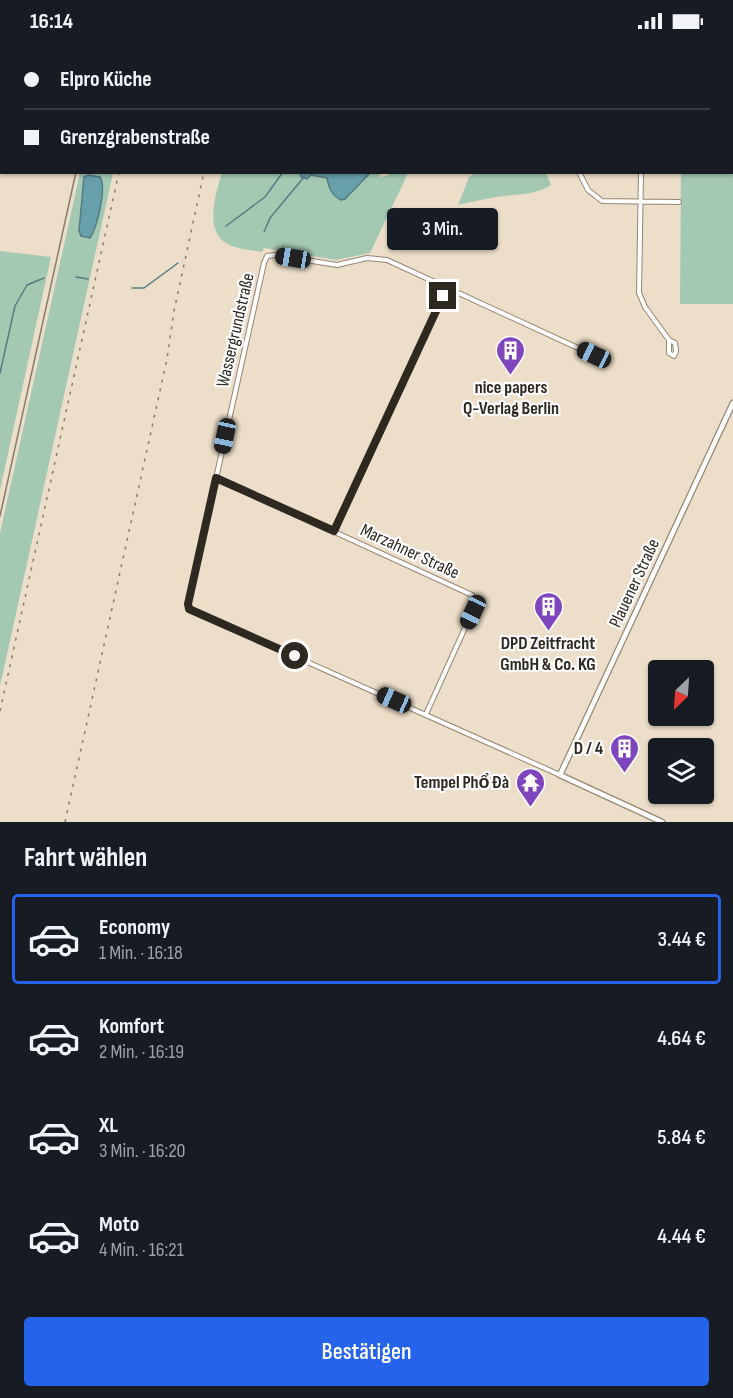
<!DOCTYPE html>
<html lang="de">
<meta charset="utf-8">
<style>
body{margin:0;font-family:"Sofia Sans Condensed",sans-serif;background:#242831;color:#f1f3f6;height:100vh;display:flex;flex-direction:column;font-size:22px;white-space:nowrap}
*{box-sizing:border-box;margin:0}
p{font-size:20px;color:#9ea1a6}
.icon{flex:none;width:33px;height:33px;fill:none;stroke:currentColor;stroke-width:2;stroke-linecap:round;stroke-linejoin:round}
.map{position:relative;height:780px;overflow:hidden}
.details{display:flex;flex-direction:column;background:#171b24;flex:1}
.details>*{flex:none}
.top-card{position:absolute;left:0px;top:0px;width:734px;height:132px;box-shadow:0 2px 4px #0004;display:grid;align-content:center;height:132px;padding:0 24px;background:#171b24}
.needle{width:39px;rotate:205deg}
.controls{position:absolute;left:648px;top:618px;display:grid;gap:12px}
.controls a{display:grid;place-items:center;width:66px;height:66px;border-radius:6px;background:#171b24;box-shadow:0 2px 4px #0004;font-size:30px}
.end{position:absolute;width:27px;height:27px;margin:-14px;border:8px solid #2d2820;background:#fff;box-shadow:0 0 0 3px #fff}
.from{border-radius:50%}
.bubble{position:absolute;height:42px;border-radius:6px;background:#171b24;box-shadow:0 2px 4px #0004;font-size:20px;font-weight:600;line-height:42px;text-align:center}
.car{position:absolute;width:18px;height:36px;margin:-18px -9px;border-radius:8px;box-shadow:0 0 4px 2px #0007;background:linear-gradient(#222 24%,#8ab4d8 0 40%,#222 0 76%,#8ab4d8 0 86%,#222 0)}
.top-card b{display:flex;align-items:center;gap:21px;height:57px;font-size:22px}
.top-card b+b{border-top:2px solid #363941}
.top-card i{width:15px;height:15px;background:#f1f3f6}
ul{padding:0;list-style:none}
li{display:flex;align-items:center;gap:18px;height:90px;margin:0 12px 9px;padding:0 12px;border:3px solid transparent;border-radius:6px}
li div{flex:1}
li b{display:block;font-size:22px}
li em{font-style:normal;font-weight:600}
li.active{border-color:#2563eb}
li>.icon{width:54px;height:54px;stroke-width:1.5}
h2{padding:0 24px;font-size:27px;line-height:72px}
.action{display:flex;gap:12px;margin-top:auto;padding:12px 24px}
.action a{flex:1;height:69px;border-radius:6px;background:#2563eb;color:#fff;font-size:24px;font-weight:600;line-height:69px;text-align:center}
.status{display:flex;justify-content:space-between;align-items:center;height:42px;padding:0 30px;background:#171b24;direction:ltr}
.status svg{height:16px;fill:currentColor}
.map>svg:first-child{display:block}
</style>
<div class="status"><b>16:14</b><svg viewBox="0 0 49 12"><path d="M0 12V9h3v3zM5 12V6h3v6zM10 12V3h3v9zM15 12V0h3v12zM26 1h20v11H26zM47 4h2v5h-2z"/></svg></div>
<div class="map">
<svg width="733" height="780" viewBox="0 0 733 780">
<rect width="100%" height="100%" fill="#ecdec8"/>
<!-- green -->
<path fill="#a4c9b3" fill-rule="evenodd" d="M250,0H559L250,1Z
M681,0H733V262H680L681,131L732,130V2Z
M300,130L301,135L311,133L327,136L330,147L336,156L353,148L370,131H380L379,135L387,134L389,131H408L370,211L336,218L264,206L262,210C251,208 235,207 226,201C204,188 216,150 222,131Z
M80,131H113L0,644V491ZM84,135L95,180L93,190L79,189Z
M475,131H546L551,143C535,154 514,152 496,155C483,157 471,160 458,163L469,135Z
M0,209L51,215L0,448Z"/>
<!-- water -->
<path fill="#67a0ab" stroke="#567c81" stroke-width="1.5" d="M300,131V130L370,131L345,157L341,158C332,154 329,146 327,136L311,133L307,137L301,135Z
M88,133L100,135C107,146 97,185 90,196L81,194L79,189L84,135Z"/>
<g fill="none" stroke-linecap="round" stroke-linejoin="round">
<!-- stream -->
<path stroke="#567c81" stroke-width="1.5" d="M521,2L523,0
M226,184L265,155L283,130
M264,190L270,176L304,135
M76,235L88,237
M132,246H144L178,221
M0,331L15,264L27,243L44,236"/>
<defs>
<path id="minor" d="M575,2L577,0
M643,2V0
M579,130L588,148L602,159L679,160
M641,130L639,251L645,265L669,298L675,301L676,309L674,314L669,311V298
M217,436L472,553L474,559V566L426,672
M334,489L447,246
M560,733L191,568L188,562L264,221L267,214L275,213L337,223L367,216L387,218L593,313"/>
<path id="tertiary" d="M662,780L560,733L733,361"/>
</defs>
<!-- minor casing -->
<use href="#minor" stroke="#948773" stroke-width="6"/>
<!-- tertiary casing -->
<use href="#tertiary" stroke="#948773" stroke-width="7"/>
<!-- minor -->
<use href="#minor" stroke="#fff" stroke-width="4"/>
<!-- tertiary -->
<use href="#tertiary" stroke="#fff" stroke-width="4.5"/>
<!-- tram -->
<path stroke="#867c6e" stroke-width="1.5" d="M101,2L102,0
M0,474L76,130"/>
<!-- rail -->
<path stroke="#867c6e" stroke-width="1.5" stroke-dasharray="3 6" stroke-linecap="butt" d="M216,0V2
M144,2V0
M0,669L119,130
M65,780L167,317L174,269L204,130"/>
</g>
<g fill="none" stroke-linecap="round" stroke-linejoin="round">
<!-- route -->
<path stroke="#2d2820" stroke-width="8" d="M295,614L189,567L188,562L216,436L334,489L443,254"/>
</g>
<!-- icons -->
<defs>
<symbol id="building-pin" viewBox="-11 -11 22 30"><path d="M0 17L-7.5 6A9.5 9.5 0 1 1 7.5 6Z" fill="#7f45bc" stroke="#fff"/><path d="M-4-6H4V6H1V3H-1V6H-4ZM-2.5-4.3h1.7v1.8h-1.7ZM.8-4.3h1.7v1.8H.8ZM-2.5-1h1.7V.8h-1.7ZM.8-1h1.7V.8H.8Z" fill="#fff"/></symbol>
<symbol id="temple-pin" viewBox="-11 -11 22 30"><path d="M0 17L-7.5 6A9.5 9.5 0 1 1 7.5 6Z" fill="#7f45bc" stroke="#fff"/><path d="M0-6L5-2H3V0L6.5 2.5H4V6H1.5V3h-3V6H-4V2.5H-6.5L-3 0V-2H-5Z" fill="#fff"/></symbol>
</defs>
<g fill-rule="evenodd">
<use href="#building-pin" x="494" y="292" width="33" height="45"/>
<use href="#building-pin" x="532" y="548" width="33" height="45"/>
<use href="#building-pin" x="608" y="690" width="33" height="45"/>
<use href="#temple-pin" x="514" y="724" width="33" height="45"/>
</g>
<g text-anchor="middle" stroke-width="4.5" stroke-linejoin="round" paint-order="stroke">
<!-- street labels -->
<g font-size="18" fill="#2d2820" stroke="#fff">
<text transform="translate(235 288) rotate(-77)" y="6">Wassergrundstraße</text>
<text transform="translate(410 509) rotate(25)" y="6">Marzahner Straße</text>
<text transform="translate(634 541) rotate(-65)" y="6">Plauener Straße</text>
</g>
<!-- poi labels -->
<g font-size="18" font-weight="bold" fill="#2d2820" stroke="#fff">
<text x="511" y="351">nice papers<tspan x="511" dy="21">Q-Verlag Berlin</tspan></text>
<text x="548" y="607">DPD Zeitfracht<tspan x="548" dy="21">GmbH &amp; Co. KG</tspan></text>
<text x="603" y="712" text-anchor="end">D / 4</text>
<text x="509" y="746" text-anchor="end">Tempel Phổ Đà</text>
</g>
</g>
</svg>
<div class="controls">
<a><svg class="needle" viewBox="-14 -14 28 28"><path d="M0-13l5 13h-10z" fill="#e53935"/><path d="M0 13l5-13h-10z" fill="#9ea1a6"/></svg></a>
<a><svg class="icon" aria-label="layers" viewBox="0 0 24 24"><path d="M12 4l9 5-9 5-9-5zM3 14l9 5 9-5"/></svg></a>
</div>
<i class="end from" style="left:295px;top:614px"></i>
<i class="end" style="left:443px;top:254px"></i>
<div class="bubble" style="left:387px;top:166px;width:111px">3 Min.</div>
<i class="car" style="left:293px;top:216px;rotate:279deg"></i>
<i class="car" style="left:594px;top:313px;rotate:295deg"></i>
<i class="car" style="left:225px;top:394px;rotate:192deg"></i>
<i class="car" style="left:473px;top:570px;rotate:205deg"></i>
<i class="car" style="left:394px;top:658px;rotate:294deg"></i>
<div class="top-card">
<b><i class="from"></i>Elpro Küche</b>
<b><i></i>Grenzgrabenstraße</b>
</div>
</div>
<section class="details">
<h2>Fahrt wählen</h2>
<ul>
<li class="active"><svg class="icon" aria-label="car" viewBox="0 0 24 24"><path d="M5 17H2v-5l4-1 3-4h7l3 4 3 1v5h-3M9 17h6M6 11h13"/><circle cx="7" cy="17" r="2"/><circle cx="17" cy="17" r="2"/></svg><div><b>Economy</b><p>1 Min. · 16:18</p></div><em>3.44 €</em></li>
<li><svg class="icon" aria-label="car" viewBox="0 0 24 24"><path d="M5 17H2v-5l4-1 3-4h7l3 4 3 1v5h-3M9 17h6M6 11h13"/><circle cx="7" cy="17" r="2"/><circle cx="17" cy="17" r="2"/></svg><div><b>Komfort</b><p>2 Min. · 16:19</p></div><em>4.64 €</em></li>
<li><svg class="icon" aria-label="car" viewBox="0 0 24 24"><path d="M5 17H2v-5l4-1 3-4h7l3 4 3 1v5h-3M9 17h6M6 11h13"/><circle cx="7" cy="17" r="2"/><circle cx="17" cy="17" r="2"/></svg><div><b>XL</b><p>3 Min. · 16:20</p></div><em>5.84 €</em></li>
<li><svg class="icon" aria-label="car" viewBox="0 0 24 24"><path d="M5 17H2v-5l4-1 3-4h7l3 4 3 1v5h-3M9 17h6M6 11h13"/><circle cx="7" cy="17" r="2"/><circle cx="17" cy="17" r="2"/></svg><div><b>Moto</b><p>4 Min. · 16:21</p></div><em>4.44 €</em></li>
</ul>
<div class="action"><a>Bestätigen</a></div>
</section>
